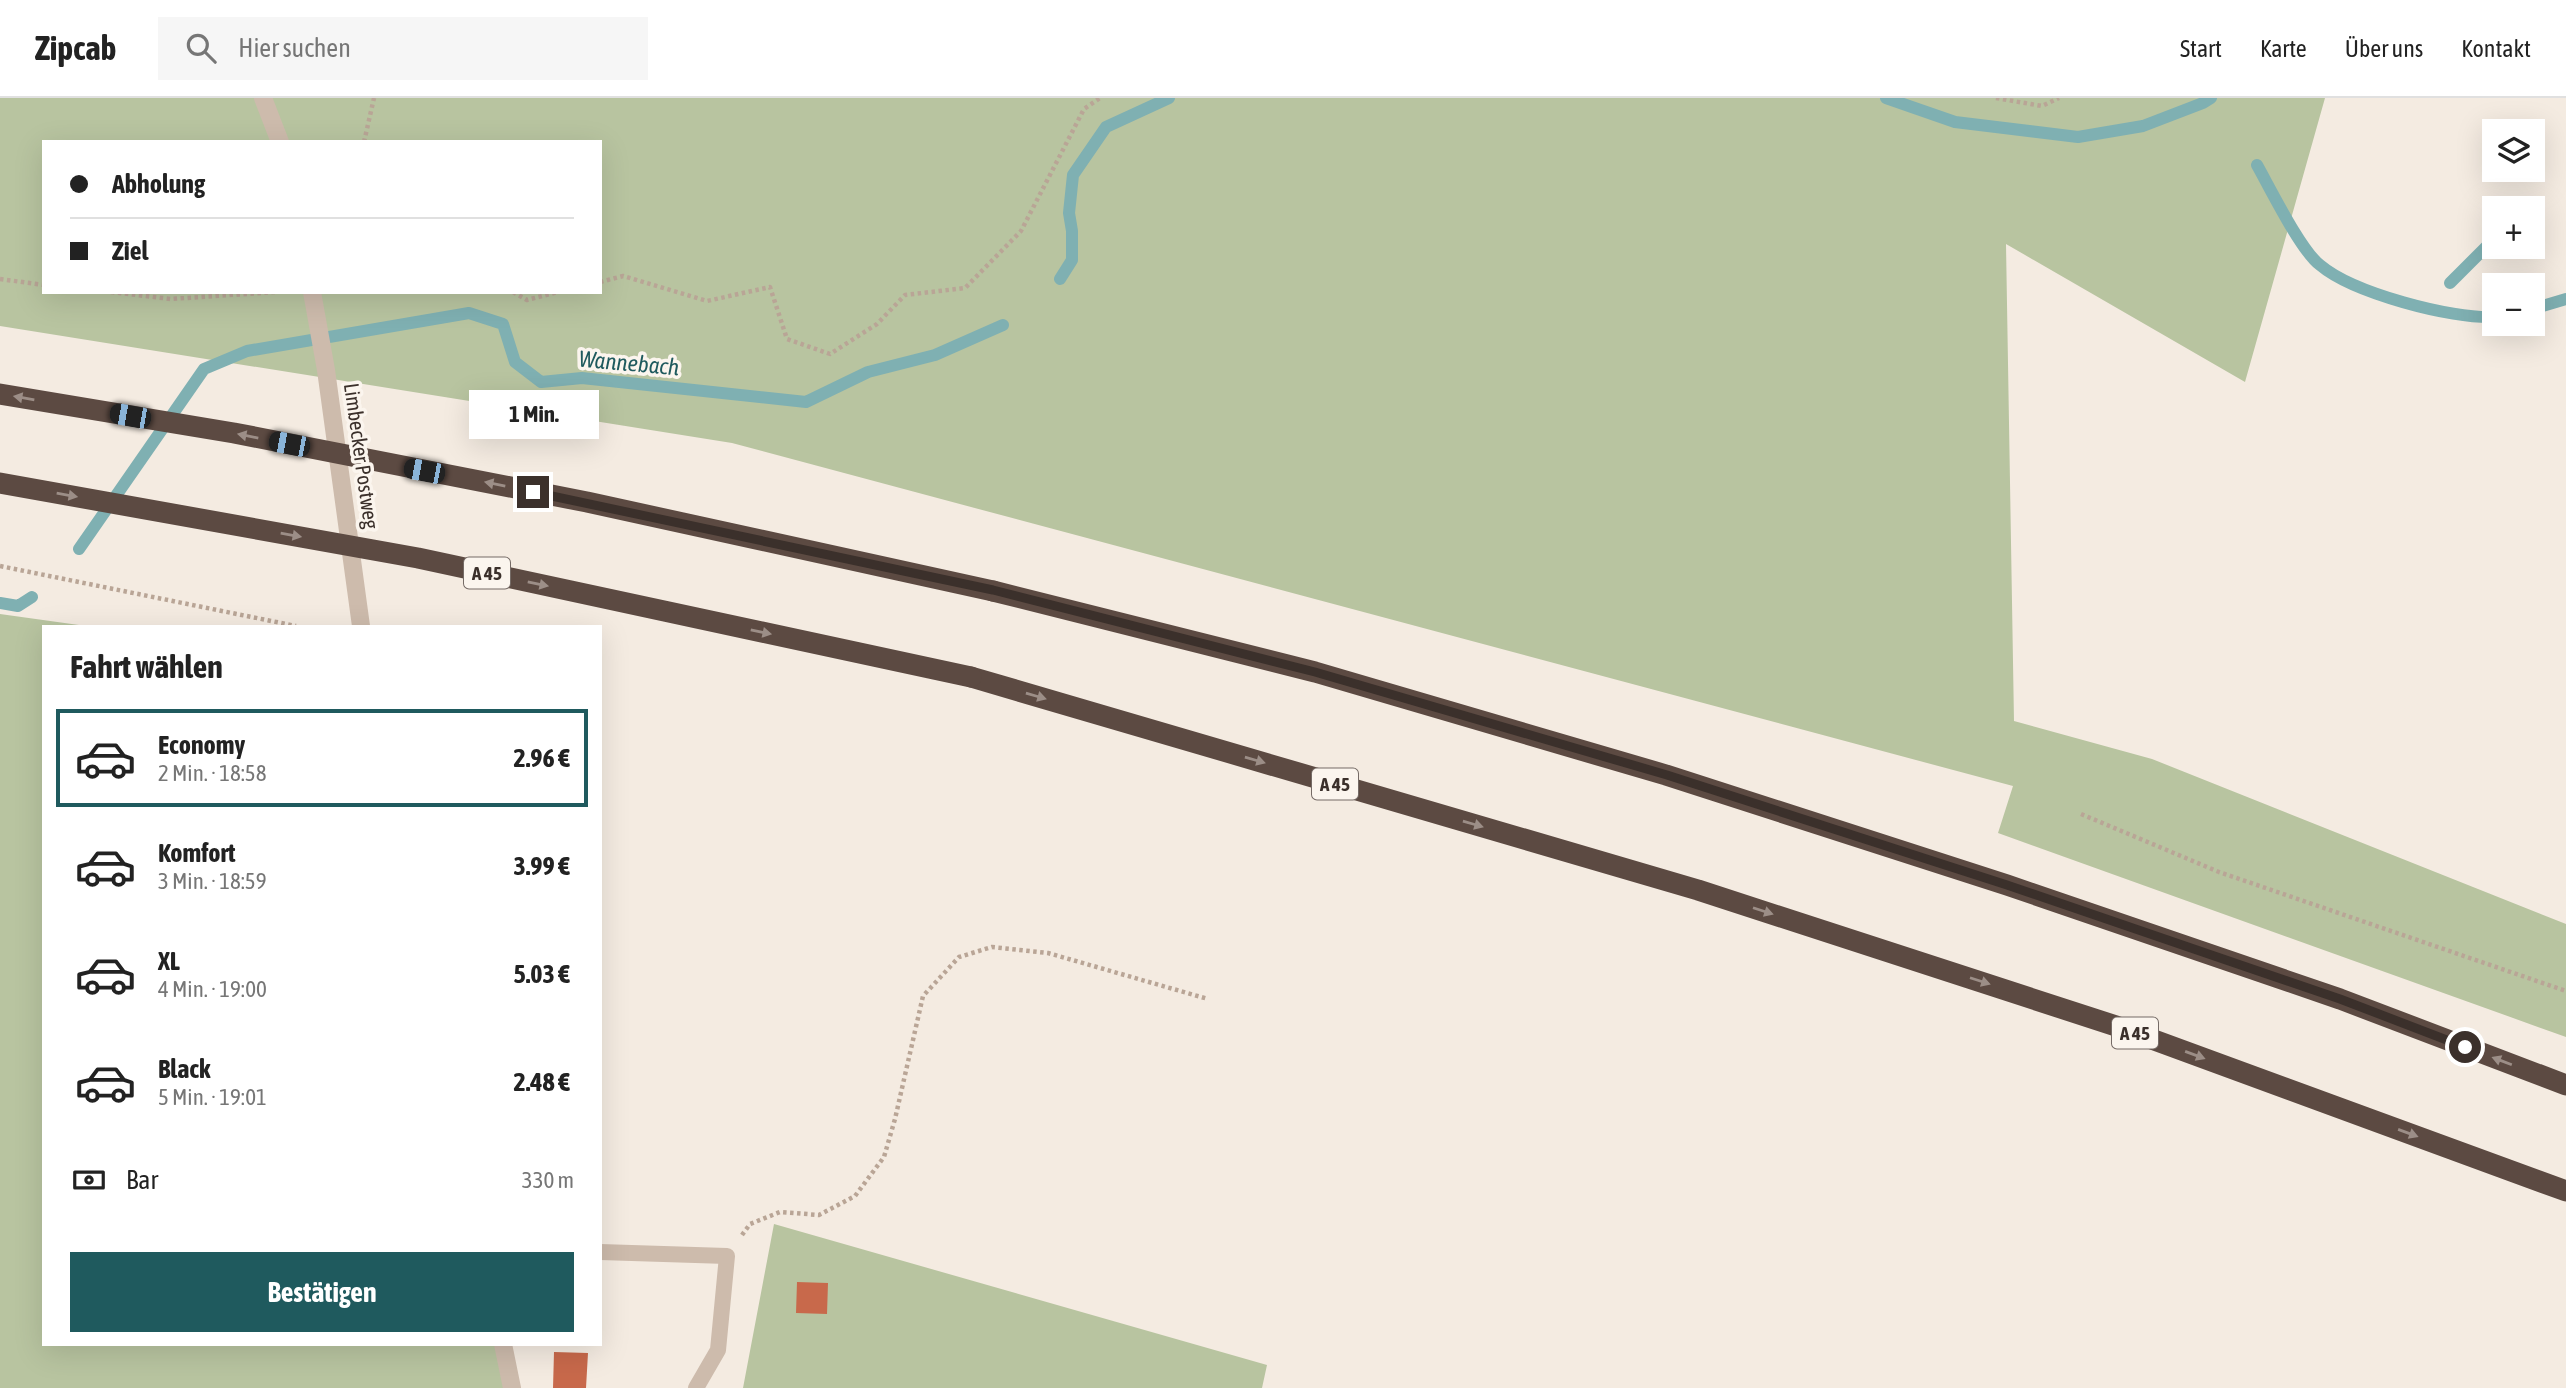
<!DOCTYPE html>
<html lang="de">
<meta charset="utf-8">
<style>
body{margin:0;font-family:"Asap Condensed",sans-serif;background:#f6f6f6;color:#222;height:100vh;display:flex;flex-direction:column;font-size:26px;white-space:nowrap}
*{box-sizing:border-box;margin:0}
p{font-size:23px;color:#767676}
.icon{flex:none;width:38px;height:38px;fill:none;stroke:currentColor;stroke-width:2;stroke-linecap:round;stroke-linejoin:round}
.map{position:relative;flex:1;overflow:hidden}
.panel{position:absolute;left:42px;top:527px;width:560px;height:721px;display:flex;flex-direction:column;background:#fff;border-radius:0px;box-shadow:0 7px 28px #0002}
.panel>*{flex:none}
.banner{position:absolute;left:42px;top:42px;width:560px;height:154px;border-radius:0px;box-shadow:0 7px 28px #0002;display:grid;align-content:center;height:154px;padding:0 28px;background:#fff}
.controls{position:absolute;left:2482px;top:21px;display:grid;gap:14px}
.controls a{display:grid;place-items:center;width:63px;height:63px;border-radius:0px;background:#fff;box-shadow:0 7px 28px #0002;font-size:35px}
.end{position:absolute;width:32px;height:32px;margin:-16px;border:9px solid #3b302b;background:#fff;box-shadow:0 0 0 4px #fff}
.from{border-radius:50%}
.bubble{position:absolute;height:49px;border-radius:0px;background:#fff;box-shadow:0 7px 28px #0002;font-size:23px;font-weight:700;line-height:49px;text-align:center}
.car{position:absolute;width:21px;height:42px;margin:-21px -10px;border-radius:9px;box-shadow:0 0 5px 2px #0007;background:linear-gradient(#222 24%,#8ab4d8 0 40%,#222 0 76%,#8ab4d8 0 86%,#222 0)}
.banner b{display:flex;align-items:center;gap:24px;height:66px;font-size:26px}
.banner b+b{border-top:2px solid #e0e0e0}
.banner i{width:18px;height:18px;background:#222}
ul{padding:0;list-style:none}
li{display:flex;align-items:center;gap:21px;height:98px;margin:0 14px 10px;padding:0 14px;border:4px solid transparent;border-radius:0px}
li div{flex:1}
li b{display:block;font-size:26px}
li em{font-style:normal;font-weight:700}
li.current{border-color:#1f5a5e}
li>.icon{width:63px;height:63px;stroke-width:1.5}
h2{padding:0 28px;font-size:32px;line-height:84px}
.pay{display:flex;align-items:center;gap:18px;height:77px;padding:0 28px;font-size:26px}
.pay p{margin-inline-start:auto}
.primary-button{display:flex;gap:14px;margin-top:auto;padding:14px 28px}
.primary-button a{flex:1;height:80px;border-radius:0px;background:#1f5a5e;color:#fff;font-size:28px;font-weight:700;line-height:80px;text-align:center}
header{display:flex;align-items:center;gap:42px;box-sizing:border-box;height:98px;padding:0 35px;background:#fff;border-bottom:2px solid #e0e0e0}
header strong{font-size:33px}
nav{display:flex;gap:38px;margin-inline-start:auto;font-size:24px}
.search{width:490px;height:63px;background:#f6f6f6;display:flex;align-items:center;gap:18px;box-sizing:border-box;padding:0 24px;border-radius:0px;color:#767676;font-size:26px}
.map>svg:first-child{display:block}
</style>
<header>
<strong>Zipcab</strong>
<div class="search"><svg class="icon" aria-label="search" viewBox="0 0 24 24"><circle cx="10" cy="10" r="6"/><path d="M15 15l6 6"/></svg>Hier suchen</div>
<nav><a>Start</a><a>Karte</a><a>Über uns</a><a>Kontakt</a></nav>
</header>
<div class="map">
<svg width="2566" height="1290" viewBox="0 0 2566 1290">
<rect width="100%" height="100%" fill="#f4ebe1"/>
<!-- green -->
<path fill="#b8c4a0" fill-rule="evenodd" d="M0,0H2325L2245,284L2006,146L2014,623L2152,661L2566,826V939L1998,735L2013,688L732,345L0,228ZM44,44H600V194H44Z
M0,516L86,528H44V1246H503L512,1290H0Z
M774,1126L1267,1267L1262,1290H743Z"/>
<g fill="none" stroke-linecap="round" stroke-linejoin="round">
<!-- stream -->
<path stroke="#7fb0b2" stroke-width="12" d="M1886,0L1955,24L2078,39L2143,28L2203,5L2211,0
M2257,67C2270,90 2301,153 2320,167C2353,195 2451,221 2494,219
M1060,181L1072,162V133L1069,115L1073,77L1106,29L1169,0
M2450,185L2494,141
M2532,211L2566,201
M79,451L204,271L247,253L469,215L503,226L515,264L541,284L582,280L806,304L868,274L935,257L1003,227
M0,505L18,508L32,499"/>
</g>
<!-- building -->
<path fill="#c8694b" d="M797,1184L828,1185L827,1216L796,1215Z
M554,1254L588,1255L586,1290H553Z"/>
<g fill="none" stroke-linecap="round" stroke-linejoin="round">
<!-- path -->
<path stroke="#b9a596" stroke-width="4.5" stroke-dasharray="3.5 3.5" stroke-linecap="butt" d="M1996,0L2042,8L2059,0
M364,44L374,0
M0,181L44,187
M600,184L623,178L707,203L770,189L787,241L830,256L877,226L905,197L965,190L1021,133L1084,11L1100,0
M111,194L171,201L276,194
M513,194L527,202L558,194
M0,468L296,528
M2081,716L2219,774L2566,893
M742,1137L750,1126L780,1114L819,1117L855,1098L884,1059L895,1021L923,898L959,859L992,849L1048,855L1208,901"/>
<!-- lane -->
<path stroke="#cdbbac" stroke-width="16" d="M600,1154L727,1158L718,1252L696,1290"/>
<!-- street -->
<path stroke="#cdbbac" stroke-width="18" d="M263,0L280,44
M312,194L326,272L361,528
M503,1246L512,1290"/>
<!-- highway -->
<path stroke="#5c4a42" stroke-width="21" d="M993,493L1315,574L1666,677L2007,787L2340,901L2566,987
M971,579L1698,792L2116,928L2566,1093"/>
<!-- highway-bridge -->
<path stroke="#5c4a42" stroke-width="21" d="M0,296L234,335L587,404L993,493
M0,385L418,460L971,579"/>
</g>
<!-- one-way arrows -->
<defs><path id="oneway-solid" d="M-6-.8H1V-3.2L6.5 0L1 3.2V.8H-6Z" transform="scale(1.75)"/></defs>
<g fill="#9c8e87">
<use href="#oneway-solid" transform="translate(24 300) rotate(-170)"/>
<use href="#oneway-solid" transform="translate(248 338) rotate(-169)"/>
<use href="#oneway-solid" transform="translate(495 386) rotate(-169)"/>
<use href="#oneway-solid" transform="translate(67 397) rotate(10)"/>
<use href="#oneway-solid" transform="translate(291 437) rotate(10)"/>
<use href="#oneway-solid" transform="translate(538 486) rotate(12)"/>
<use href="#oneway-solid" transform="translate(761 534) rotate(12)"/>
<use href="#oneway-solid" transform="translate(1036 598) rotate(16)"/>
<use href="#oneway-solid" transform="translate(1255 662) rotate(16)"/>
<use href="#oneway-solid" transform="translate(1473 726) rotate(16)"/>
<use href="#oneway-solid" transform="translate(1763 813) rotate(18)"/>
<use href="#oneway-solid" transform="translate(1980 883) rotate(18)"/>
<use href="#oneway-solid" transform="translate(2195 957) rotate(20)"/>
<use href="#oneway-solid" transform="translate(2502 963) rotate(-159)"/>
<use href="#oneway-solid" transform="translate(2408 1035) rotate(20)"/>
</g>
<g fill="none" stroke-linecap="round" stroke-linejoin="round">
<!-- route -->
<path stroke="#3b302b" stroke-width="9" d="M533,394L993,492L1315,574L1667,677L2007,787L2340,901L2465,949"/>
</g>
<g text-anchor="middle" stroke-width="7" stroke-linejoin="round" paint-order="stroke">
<!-- shield labels -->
<g fill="#fbf5ee" stroke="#756b66" stroke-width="2">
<rect x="464" y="459.5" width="46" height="31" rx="5"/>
<rect x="1312" y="670.5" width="46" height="31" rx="5"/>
<rect x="2112" y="919.5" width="46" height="31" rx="5"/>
</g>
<g font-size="19" font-weight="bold" fill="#3b302b">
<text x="487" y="482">A 45</text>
<text x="1335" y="693">A 45</text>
<text x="2135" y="942">A 45</text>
</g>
<!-- street labels -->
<g font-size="21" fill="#3b302b" stroke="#fbf5ee">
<text transform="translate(361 358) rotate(82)" y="7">Limbecker Postweg</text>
</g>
<!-- water labels -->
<g font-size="23" font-style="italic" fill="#1f5a5e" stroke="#fbf5ee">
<text transform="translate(629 265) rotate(5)" y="8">Wannebach</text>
</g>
</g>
</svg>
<div class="controls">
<a><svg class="icon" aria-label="layers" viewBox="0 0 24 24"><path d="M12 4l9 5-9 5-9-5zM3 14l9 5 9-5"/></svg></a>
<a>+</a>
<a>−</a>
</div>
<i class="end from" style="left:2465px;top:949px"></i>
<i class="end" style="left:533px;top:394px"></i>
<div class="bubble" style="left:469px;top:292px;width:130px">1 Min.</div>
<i class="car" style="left:130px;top:318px;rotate:280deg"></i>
<i class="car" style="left:289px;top:346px;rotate:281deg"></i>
<i class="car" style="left:424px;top:373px;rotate:281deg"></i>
<div class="banner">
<b><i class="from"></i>Abholung</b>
<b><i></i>Ziel</b>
</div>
<section class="panel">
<h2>Fahrt wählen</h2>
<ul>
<li class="current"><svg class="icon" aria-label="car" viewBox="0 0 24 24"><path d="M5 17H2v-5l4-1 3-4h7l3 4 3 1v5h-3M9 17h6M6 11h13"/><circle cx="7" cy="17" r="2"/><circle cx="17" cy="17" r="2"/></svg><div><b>Economy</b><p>2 Min. · 18:58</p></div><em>2.96 €</em></li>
<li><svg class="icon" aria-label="car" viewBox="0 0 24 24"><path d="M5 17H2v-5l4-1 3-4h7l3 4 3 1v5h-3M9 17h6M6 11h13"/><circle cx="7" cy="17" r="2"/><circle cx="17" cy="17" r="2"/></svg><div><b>Komfort</b><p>3 Min. · 18:59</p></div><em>3.99 €</em></li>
<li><svg class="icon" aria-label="car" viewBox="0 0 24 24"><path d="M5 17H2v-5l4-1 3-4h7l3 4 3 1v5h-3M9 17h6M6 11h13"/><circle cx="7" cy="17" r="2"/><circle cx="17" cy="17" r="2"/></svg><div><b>XL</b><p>4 Min. · 19:00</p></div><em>5.03 €</em></li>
<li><svg class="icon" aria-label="car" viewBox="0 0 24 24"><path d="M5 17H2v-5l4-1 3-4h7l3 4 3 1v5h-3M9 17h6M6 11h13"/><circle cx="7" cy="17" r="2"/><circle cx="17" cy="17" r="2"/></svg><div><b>Black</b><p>5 Min. · 19:01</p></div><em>2.48 €</em></li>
</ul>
<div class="pay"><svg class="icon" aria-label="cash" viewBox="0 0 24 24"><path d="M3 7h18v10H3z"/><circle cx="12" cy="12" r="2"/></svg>Bar<p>330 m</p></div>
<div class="primary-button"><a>Bestätigen</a></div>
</section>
</div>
